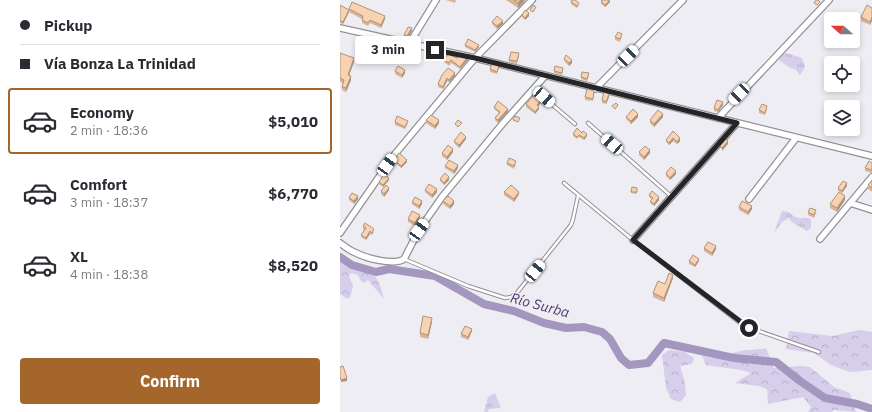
<!DOCTYPE html>
<meta charset="utf-8">
<style>
body{margin:0;font-family:"IBM Plex Sans",sans-serif;background:#f2f2f3;color:#2b2b33;height:100vh;display:flex;flex-direction:column;font-size:15px;white-space:nowrap}
*{box-sizing:border-box;margin:0}
p{font-size:13px;color:#7c7c81}
.icon{flex:none;width:22px;height:22px;fill:none;stroke:currentColor;stroke-width:2;stroke-linecap:round;stroke-linejoin:round}
.map{position:relative;flex:1;overflow:hidden}
.details{display:flex;flex-direction:column;background:#fff;width:340px}
.details>*{flex:none}
.top-card{display:grid;align-content:center;height:88px;padding:0 20px;background:#fff}
.needle{width:26px;rotate:291deg}
.buttons{position:absolute;left:484px;top:12px;display:grid;gap:8px}
.buttons a{display:grid;place-items:center;width:36px;height:36px;border-radius:4px;background:#fff;box-shadow:0 2px 6px #0003;font-size:20px}
.end{position:absolute;width:18px;height:18px;margin:-9px;border:5px solid #252426;background:#fff;box-shadow:0 0 0 2px #fff}
.from{border-radius:50%}
.bubble{position:absolute;height:28px;border-radius:4px;background:#fff;box-shadow:0 2px 6px #0003;font-size:13px;font-weight:700;line-height:28px;text-align:center}
.car{position:absolute;width:12px;height:24px;margin:-12px -6px;border-radius:5px;box-shadow:0 0 3px 1px #0007;background:linear-gradient(#fff 24%,#345 0 40%,#fff 0 76%,#345 0 86%,#fff 0)}
.top-card b{display:flex;align-items:center;gap:14px;height:38px;font-size:15px}
.top-card b+b{border-top:1px solid #e1e1e2}
.top-card i{width:10px;height:10px;background:#2b2b33}
ul{padding:0;list-style:none}
li{display:flex;align-items:center;gap:12px;height:66px;margin:0 8px 6px;padding:0 12px;border:2px solid transparent;border-radius:4px}
li div{flex:1}
li b{display:block;font-size:15px}
li em{font-style:normal;font-weight:700}
li.active{border-color:#a5662c}
li>.icon{width:36px;height:36px;stroke-width:1.5}
.action{display:flex;gap:8px;margin-top:auto;padding:8px 20px}
.action a{flex:1;height:46px;border-radius:4px;background:#a5662c;color:#fff;font-size:16px;font-weight:700;line-height:46px;text-align:center}
main{display:flex;flex:1;min-height:0}
.map>svg:first-child{display:block}
</style>
<main>
<section class="details">
<div class="top-card">
<b><i class="from"></i>Pickup</b>
<b><i></i>Vía Bonza La Trinidad</b>
</div>
<ul>
<li class="active"><svg class="icon" aria-label="car" viewBox="0 0 24 24"><path d="M5 17H2v-5l4-1 3-4h7l3 4 3 1v5h-3M9 17h6M6 11h13"/><circle cx="7" cy="17" r="2"/><circle cx="17" cy="17" r="2"/></svg><div><b>Economy</b><p>2 min · 18:36</p></div><em>$5,010</em></li>
<li><svg class="icon" aria-label="car" viewBox="0 0 24 24"><path d="M5 17H2v-5l4-1 3-4h7l3 4 3 1v5h-3M9 17h6M6 11h13"/><circle cx="7" cy="17" r="2"/><circle cx="17" cy="17" r="2"/></svg><div><b>Comfort</b><p>3 min · 18:37</p></div><em>$6,770</em></li>
<li><svg class="icon" aria-label="car" viewBox="0 0 24 24"><path d="M5 17H2v-5l4-1 3-4h7l3 4 3 1v5h-3M9 17h6M6 11h13"/><circle cx="7" cy="17" r="2"/><circle cx="17" cy="17" r="2"/></svg><div><b>XL</b><p>4 min · 18:38</p></div><em>$8,520</em></li>
</ul>
<div class="action"><a>Confirm</a></div>
</section>
<div class="map">
<svg width="532" height="412" viewBox="0 0 532 412">
<defs>
<pattern id="grass-tufts" width="24" height="20" patternUnits="userSpaceOnUse"><rect width="24" height="20" fill="#d6ceea"/><path d="M3 7l-1-3M5 7V3M7 7l1-3M15 17l-1-3M17 17v-4M19 17l1-3" fill="none" stroke="#b8b1c9"/></pattern>
<pattern id="forest-crowns" width="20" height="18" patternUnits="userSpaceOnUse"><rect width="20" height="18" fill="#d6ceea"/><path d="M2 6a3 3 0 1 1 6 0M12 15a3 3 0 1 1 6 0" fill="none" stroke="#b8b1c9"/></pattern>
</defs>
<rect width="100%" height="100%" fill="#eeedf3"/>
<!-- grass -->
<path fill="url(#grass-tufts)" d="M443,52L462,58L465,67L460,75L455,69L450,68L439,60L440,54Z
M442,211C451,211 451,216 458,218C462,219 466,217 471,219V228L467,231L452,222L449,218L442,222L434,233Z
M155,393L161,408L149,409L148,412H144L148,397Z"/>
<!-- forest -->
<path fill="url(#forest-crowns)" d="M0,258C11,267 21,272 34,275L39,282L44,299L28,280L24,283L20,280L18,275L11,273L9,276L13,286L10,298C5,299 3,297 0,293Z
M520,330L532,332V370L510,372L491,365L474,353L446,349L449,331L492,336Z
M426,348L434,368L461,366L470,367L494,387L510,393L516,412L493,410L492,412H468L471,407L463,397L428,404L427,389L419,386L395,383L411,373C397,368 382,368 366,365L362,355C378,362 385,355 400,351C408,349 418,350 426,348Z
M329,350L345,352L354,358L352,364L340,366L345,383L346,395L340,402L331,399L326,388L322,355Z"/>
<g fill="none" stroke-linecap="round" stroke-linejoin="round">
<!-- river -->
<path stroke="#a396bf" stroke-width="8" d="M0,257L12,265L36,272L49,269L95,276L144,304L174,311L204,323L226,328L244,327L262,332L270,339L281,358L289,365L308,363L324,343L394,358L436,362L460,381L485,398L517,404L532,409"/>
<defs>
<path id="service" d="M194,89L235,124
M248,123L332,197
M224,183L293,240L404,326L479,352
M64,259L128,286L165,298L171,297L176,294L231,225L233,219L238,196"/>
<path id="minor" d="M0,28L135,58L532,156
M69,44L96,0
M255,89L343,0
M378,118L489,0
M409,199L456,138
M510,203L532,210
M0,233L55,154L135,58L192,0
M480,239L532,177
M293,240L397,123
M0,243C4,246 9,250 14,252C25,258 54,266 64,259L79,230L102,197L164,122L205,76"/>
</defs>
<!-- service casing -->
<use href="#service" stroke="#929196" stroke-width="4.5"/>
<!-- minor casing -->
<use href="#minor" stroke="#929196" stroke-width="8"/>
<!-- service -->
<use href="#service" stroke="#fff" stroke-width="2.5"/>
<!-- minor -->
<use href="#minor" stroke="#fff" stroke-width="5.5"/>
</g>
<!-- wall -->
<path fill="#d6b599" d="M106,0H116L115,3Z
M166,0H185L183,3L178,8Z
M270,0V2L265,7L261,4V1Z
M231,2L239,5L237,8L231,4Z
M0,5L9,10L45,19L41,28L30,23L28,26L22,23V19L9,12L3,24L0,23Z
M532,8L530,25L521,21V17Z
M182,15L189,16L185,20L182,17Z
M152,22L163,24L157,29L152,24Z
M72,31L67,39L64,38V35Z
M282,36L280,42L275,40V37Z
M125,45L139,47L135,52L125,47Z
M0,53L14,62L9,75L11,80L6,92L2,90V87L3,83L0,82Z
M179,56L177,64L169,62V60Z
M64,57H73L72,62L64,60Z
M117,58L127,61L120,69L111,63L109,66L104,62V60Z
M224,59L232,63L229,66L224,61Z
M159,68L157,74L150,72V69Z
M223,70L222,75L214,73V71Z
M55,71L65,73L62,78L55,74Z
M102,75L115,76L109,82L107,81L103,89L98,87V84Z
M249,76L247,81L241,79V77Z
M254,93L253,101L245,100V97Z
M269,97L266,104L262,103V100Z
M203,100L198,106L199,109L195,114L186,107V104Z
M383,105L378,112L374,111V108Z
M154,107L168,111L158,123L155,120V118L159,113L154,109Z
M427,109L425,115L419,113V110Z
M286,117H298L291,124L286,119Z
M323,117L314,127L310,123V120Z
M86,120L99,123L95,129L86,123Z
M55,122L68,123L65,129L55,125Z
M333,131L340,141L337,144L333,141L329,145L326,142V140Z
M242,133L247,136L244,140L239,137L237,139L233,136V134Z
M126,139L119,148L114,143V141Z
M113,152L107,160L102,156V153Z
M299,152L310,153L304,160L299,155Z
M54,160L67,162L61,168L54,162Z
M167,163L176,164L174,169L167,165Z
M532,163V173L525,171V168Z
M105,166L118,168L114,174L105,168Z
M326,173L336,174L330,180L326,176Z
M100,179L109,180L104,185L100,181Z
M49,180L43,187L39,184V182Z
M532,180V192L528,189V185Z
M507,186L502,193L498,191V188Z
M292,187L297,188V194L291,193Z
M49,190L44,197L41,194V191Z
M85,190L97,192L92,198L85,192Z
M164,192L179,194L174,202L164,195Z
M309,195L319,200L314,206L310,203V201L312,199L309,197Z
M9,198L18,199L14,204L9,200Z
M505,200L497,212L490,208V204Z
M103,201L114,204L110,209L103,204Z
M72,202L82,204L79,209L72,204Z
M399,207L412,209L408,215L399,210Z
M468,212L476,213L474,218L468,215Z
M80,217L75,226L68,222V219Z
M23,226L34,232L32,235L30,234L26,240L21,237V235L24,230L23,229Z
M364,248L376,249L372,256L364,251Z
M349,261H359L355,267L349,264Z
M333,278L324,302L313,297V293Z
M92,322L88,339L80,337V333Z
M132,331L128,340L121,337V334Z"/>
<!-- shaded-wall -->
<path fill="#ae937d" d="M181,0H185L183,3L178,8V3Z
M270,0V2L265,7V5Z
M9,10V12L3,24V22Z
M189,13V16L185,20V18Z
M45,16V19L41,28V25Z
M532,17V21L530,25V22Z
M163,21V24L157,29V26Z
M72,28V31L67,39V36Z
M139,45V47L135,52V50Z
M14,58V62L8,78V75Z
M127,58V61L120,69V67Z
M232,60V63L229,66V63Z
M65,70V73L62,78V75Z
M115,73V76L109,82V80Z
M11,76V80L6,92V88Z
M107,78V81L103,89V87Z
M269,94V97L266,104V102Z
M203,98V100L197,108V105Z
M383,102V105L378,112V110Z
M199,107V109L195,114V112Z
M168,109V111L158,123V120Z
M298,114V117L291,124V121Z
M323,114V117L314,127V124Z
M99,120V123L95,129V126Z
M247,134V136L244,140V138Z
M126,137V139L119,148V145Z
M333,138V141L329,145V143Z
M340,138V141L337,144V142Z
M388,141V144L382,151V148Z
M113,149V152L107,160V157Z
M310,150V153L304,160V157Z
M67,160V162L61,168V166Z
M118,165V168L114,174V171Z
M336,171V174L330,180V178Z
M109,177V180L104,185V183Z
M49,178V180L43,187V185Z
M507,183V186L502,193V191Z
M49,188V190L44,197V194Z
M97,189V192L92,198V195Z
M179,192V194L174,202V199Z
M18,196V199L14,204V201Z
M505,196V200L497,212V208Z
M319,197V200L314,206V204Z
M82,201V204L79,209V206Z
M114,201V204L110,209V206Z
M412,206V209L408,215V212Z
M80,215V217L75,226V223Z
M30,231V234L26,240V238Z
M376,246V249L372,256V253Z
M359,259V261L355,267V265Z
M333,275V278L324,302V298Z
M92,318V322L88,339V335Z
M132,329V331L128,340V337Z
M7,378V381L1,382V380Z"/>
<!-- building -->
<path fill="#f9d2b2" stroke="#ae937d" d="M174,0H181L178,3Z
M232,0H235L239,3L237,6L231,2Z
M263,0H270L265,5L261,1Z
M476,0H478L480,2L477,5L474,3Z
M12,2L45,16L41,25L30,20L28,23L22,20L23,16L9,9Z
M0,5L9,10L3,22L0,21Z
M193,5L196,7L193,12L190,10Z
M527,5L532,8V17L530,22L521,17Z
M185,10L189,13L185,18L182,15Z
M157,16L163,21L157,26L152,22Z
M68,27L72,28L67,36L64,35Z
M278,32L282,34L280,39L275,37Z
M128,39L139,45L135,50L125,45Z
M65,52L73,54L72,59L64,57Z
M171,52L179,53L177,61L169,60Z
M0,53L14,58L8,75L11,76L6,88L2,87L4,80L0,78Z
M108,54L117,58L119,56L127,58L120,67L111,60L109,63L104,60Z
M226,55L232,60L229,63L224,59Z
M152,64L159,66L157,72L150,69Z
M58,66L65,70L62,75L55,71Z
M215,66L223,68L222,73L214,71Z
M108,68L115,73L109,80L107,78L103,87L98,84L102,75Z
M242,72L249,73L247,79L241,77Z
M247,89L254,91L253,99L245,97Z
M197,92L203,98L197,105L199,107L195,112L186,104Z
M264,92L269,94L266,102L262,100Z
M377,100L383,102L378,110L374,108Z
M158,101L168,109L158,120L155,118L160,112L154,107Z
M276,103L278,105L275,109L272,106Z
M422,104L427,106L425,113L419,110Z
M293,109L298,114L291,121L286,117Z
M318,110L323,114L314,124L310,120Z
M91,115L99,120L95,126L86,120Z
M57,116L68,121L65,127L55,122Z
M175,116L180,118L178,122L173,120Z
M118,120L122,123L118,127L115,124Z
M237,128L242,133L243,131L247,134L244,138L239,135L237,137L233,134Z
M333,131L340,138L337,142L333,138L329,143L326,140Z
M121,132L126,137L119,145L114,141Z
M386,139L388,141L382,148L380,146Z
M108,145L113,149L107,157L102,153Z
M305,146L310,150L304,157L299,152Z
M59,153L67,160L61,166L54,160Z
M169,158L176,161L174,166L167,163Z
M109,160L118,165L114,171L105,166Z
M529,161L532,163V170L525,168Z
M331,167L336,171L330,178L326,173Z
M105,173L109,177L104,183L100,179Z
M44,174L49,178L43,185L39,182Z
M532,180V188L528,185Z
M503,181L507,183L502,191L498,188Z
M89,184L97,189L92,195L85,190Z
M46,185L49,188L44,194L41,191Z
M171,185L179,192L174,199L164,192Z
M292,187L297,188V192H291Z
M312,191L319,197L314,204L310,201L313,198L309,195Z
M499,192L505,196L497,208L490,204Z
M12,193L18,196L14,201L9,198Z
M108,196L114,201L110,206L103,201Z
M75,197L82,201L79,206L72,202Z
M402,201L412,206L408,212L399,207Z
M470,208L476,210L474,215L468,212Z
M72,211L80,215L75,223L68,219Z
M25,223L34,229L32,233L30,231L26,238L21,235L26,228L23,226Z
M368,242L376,246L372,253L364,248Z
M353,255L359,259L355,265L349,261Z
M329,273L333,275L324,298L313,293L318,281L325,284Z
M83,316L92,318L88,335L80,333Z
M125,326L132,329L128,337L121,334Z
M3,366L7,378L1,380L0,377V367Z"/>
<g fill="none" stroke-linecap="round" stroke-linejoin="round">
<!-- route -->
<path stroke="#252426" stroke-width="5" d="M95,50L135,58L397,123L293,240L409,328"/>
</g>
<g text-anchor="middle" stroke-width="3" stroke-linejoin="round" paint-order="stroke">
<!-- water labels -->
<g font-size="14" font-style="italic" fill="#49346a" stroke="#eeedf3">
<text transform="translate(200 305) rotate(15)" y="5">Río Surba</text>
</g>
</g>
</svg>
<div class="buttons">
<a><svg class="needle" viewBox="-14 -14 28 28"><path d="M0-13l5 13h-10z" fill="#e53935"/><path d="M0 13l5-13h-10z" fill="#7c7c81"/></svg></a>
<a><svg class="icon" aria-label="locate" viewBox="0 0 24 24"><circle cx="12" cy="12" r="6"/><path d="M12 2v4M12 18v4M2 12h4M18 12h4"/></svg></a>
<a><svg class="icon" aria-label="layers" viewBox="0 0 24 24"><path d="M12 4l9 5-9 5-9-5zM3 14l9 5 9-5"/></svg></a>
</div>
<i class="end from" style="left:409px;top:328px"></i>
<i class="end" style="left:95px;top:50px"></i>
<div class="bubble" style="left:15px;top:36px;width:66px">3 min</div>
<i class="car" style="left:288px;top:56px;rotate:45deg"></i>
<i class="car" style="left:399px;top:94px;rotate:224deg"></i>
<i class="car" style="left:204px;top:97px;rotate:131deg"></i>
<i class="car" style="left:272px;top:144px;rotate:311deg"></i>
<i class="car" style="left:47px;top:165px;rotate:35deg"></i>
<i class="car" style="left:79px;top:230px;rotate:35deg"></i>
<i class="car" style="left:195px;top:271px;rotate:39deg"></i>
</div>
</main>
